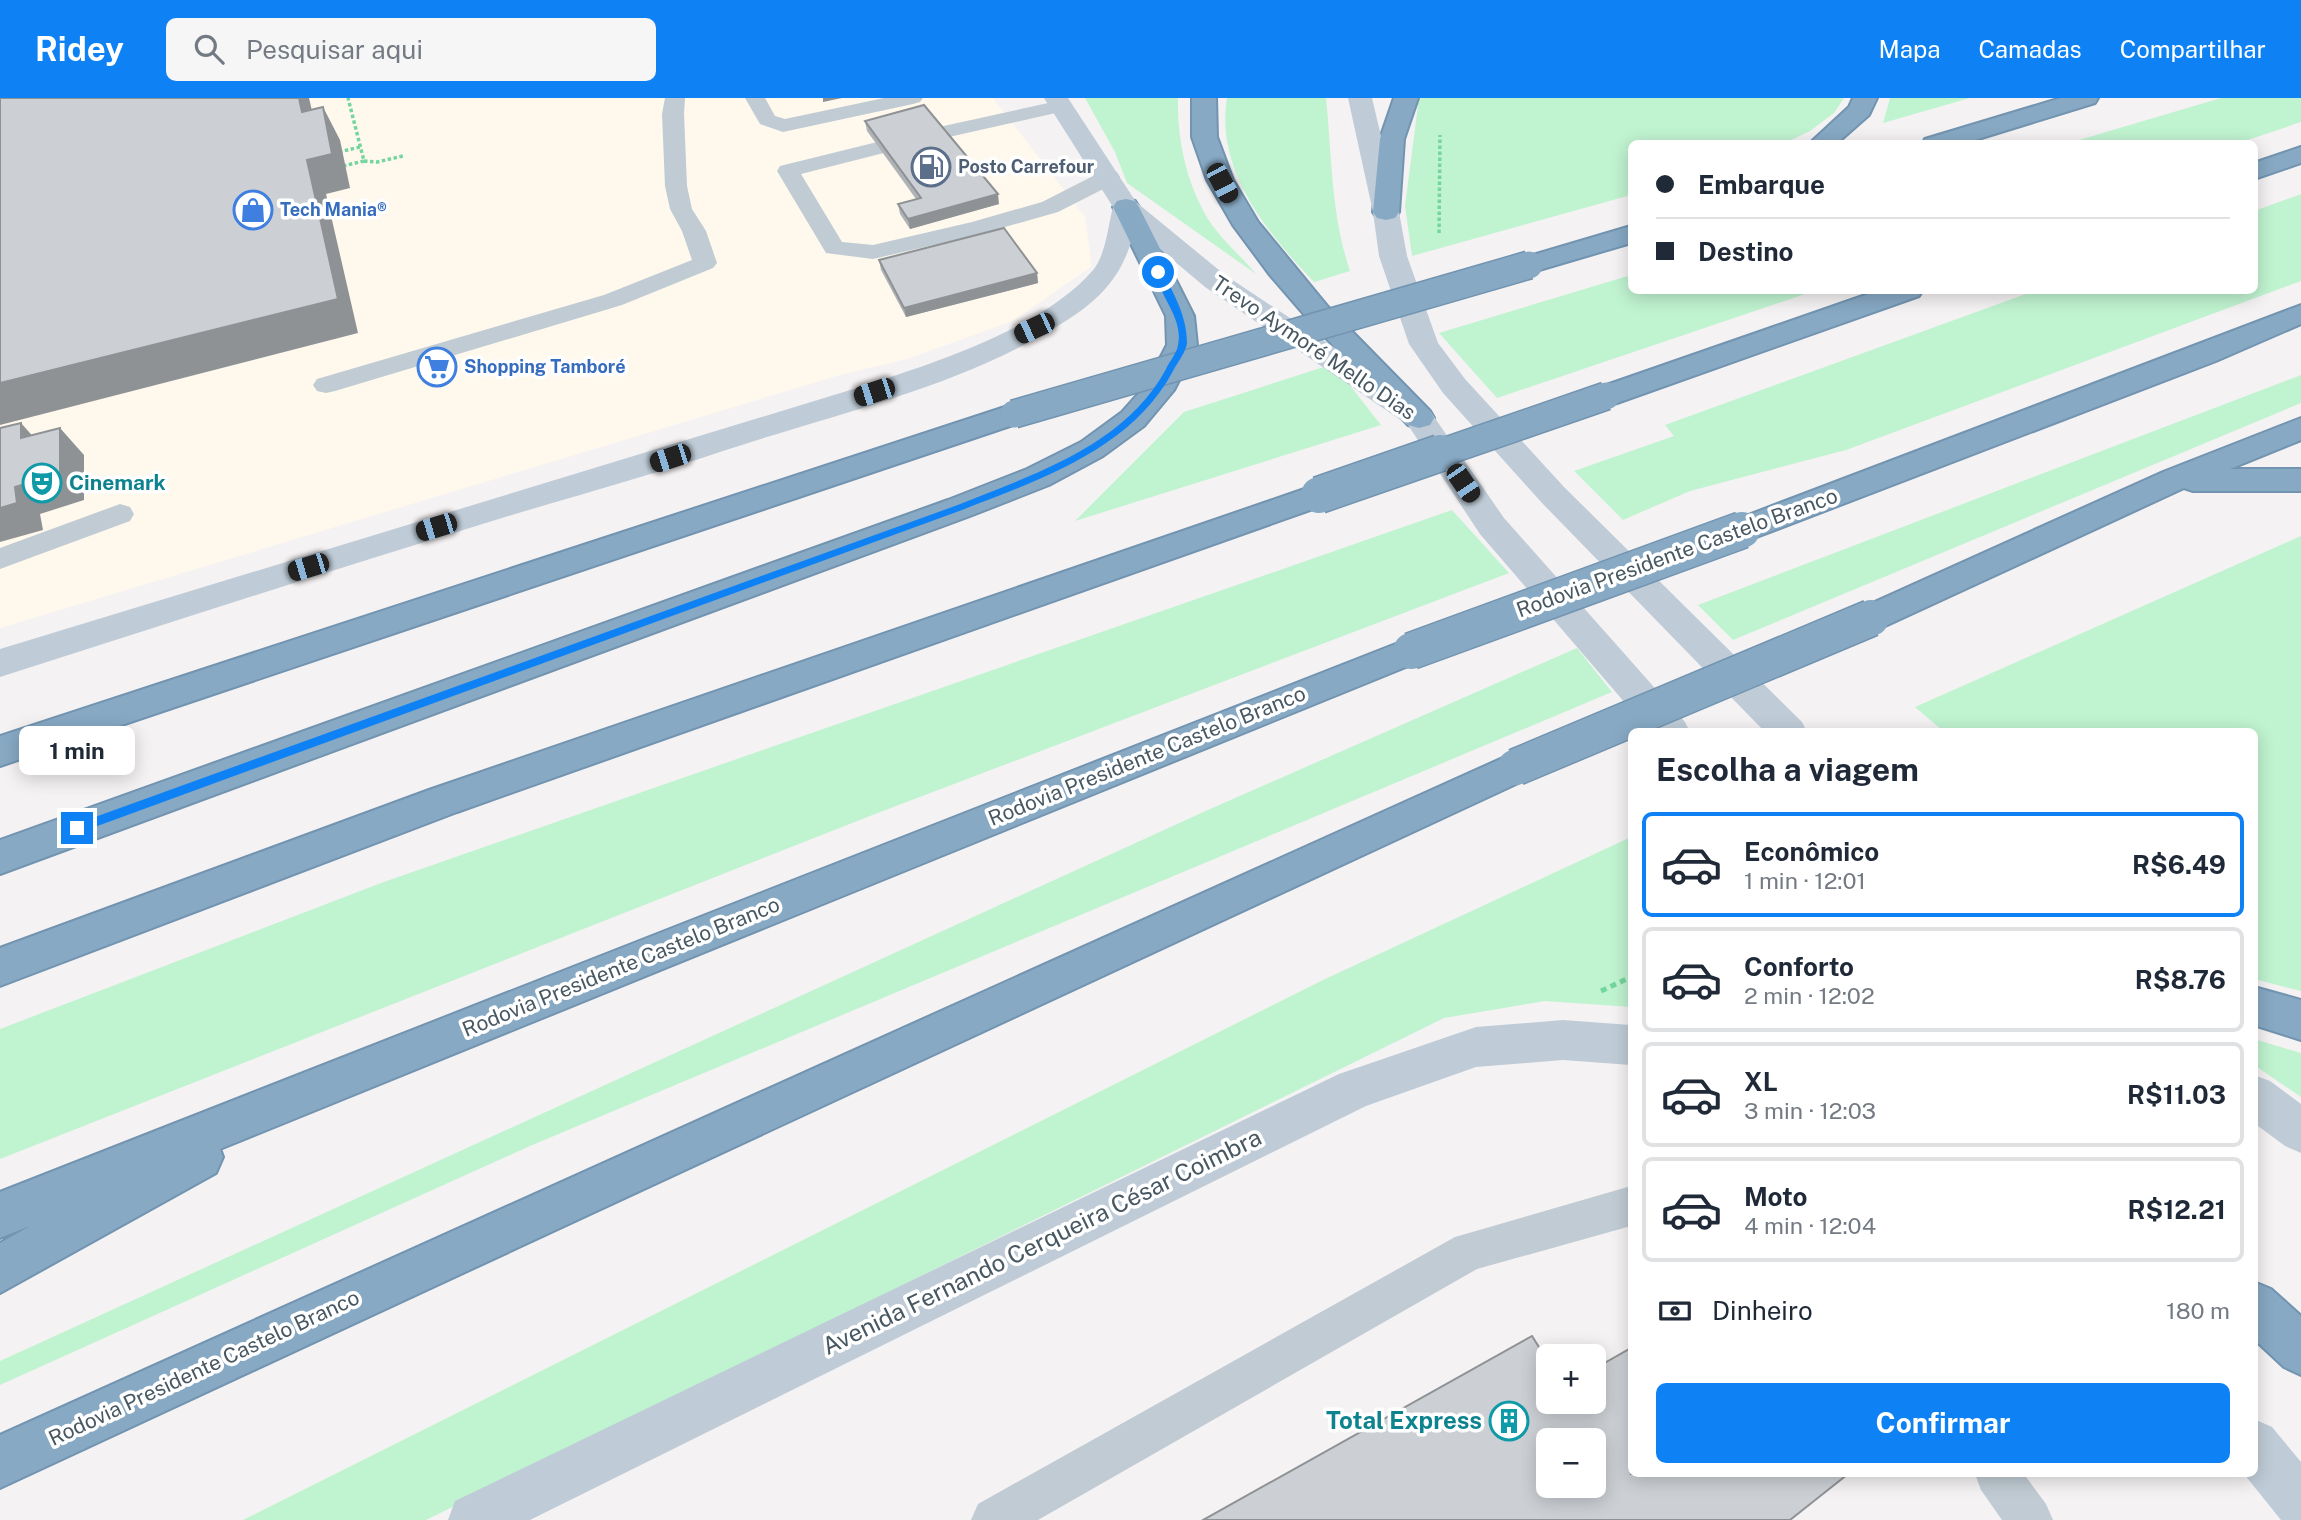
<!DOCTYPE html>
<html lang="pt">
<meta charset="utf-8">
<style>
body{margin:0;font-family:"Public Sans",sans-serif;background:#f6f6f7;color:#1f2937;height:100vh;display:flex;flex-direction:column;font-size:26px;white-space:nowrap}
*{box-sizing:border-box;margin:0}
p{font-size:23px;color:#747a83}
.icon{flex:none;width:38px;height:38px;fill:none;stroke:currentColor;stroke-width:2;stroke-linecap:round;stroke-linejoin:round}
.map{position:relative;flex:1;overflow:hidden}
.sheet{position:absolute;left:1628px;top:630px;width:630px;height:749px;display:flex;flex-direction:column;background:#fff;border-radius:10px;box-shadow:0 4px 18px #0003}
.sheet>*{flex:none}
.top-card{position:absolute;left:1628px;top:42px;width:630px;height:154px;border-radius:10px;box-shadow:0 4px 18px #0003;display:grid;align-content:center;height:154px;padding:0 28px;background:#fff}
.tools{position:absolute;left:1536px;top:1246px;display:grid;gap:14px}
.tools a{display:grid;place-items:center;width:70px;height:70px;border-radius:10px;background:#fff;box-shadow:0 4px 18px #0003;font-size:35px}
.end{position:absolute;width:32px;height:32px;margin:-16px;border:9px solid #0e82f4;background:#fff;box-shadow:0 0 0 4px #fff}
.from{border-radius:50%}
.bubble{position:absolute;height:49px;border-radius:10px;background:#fff;box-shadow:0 4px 18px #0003;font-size:23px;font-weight:700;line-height:49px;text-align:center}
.car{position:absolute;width:21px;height:42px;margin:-21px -10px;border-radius:9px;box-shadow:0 0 5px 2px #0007;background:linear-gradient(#222 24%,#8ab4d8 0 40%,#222 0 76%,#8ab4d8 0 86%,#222 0)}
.top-card b{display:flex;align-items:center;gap:24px;height:66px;font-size:26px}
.top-card b+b{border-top:2px solid #e0e1e3}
.top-card i{width:18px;height:18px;background:#1f2937}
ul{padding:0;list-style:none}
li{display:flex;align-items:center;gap:21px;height:105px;margin:0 14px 10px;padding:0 14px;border:4px solid #e0e1e3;border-radius:10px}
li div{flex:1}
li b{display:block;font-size:26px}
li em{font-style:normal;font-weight:700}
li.current{border-color:#0e82f4}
li>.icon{width:63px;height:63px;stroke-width:1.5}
h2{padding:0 28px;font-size:32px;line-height:84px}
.pay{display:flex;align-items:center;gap:18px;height:77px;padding:0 28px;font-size:26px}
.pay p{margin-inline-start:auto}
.primary-button{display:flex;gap:14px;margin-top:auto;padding:14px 28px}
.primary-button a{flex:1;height:80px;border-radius:10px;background:#0e82f4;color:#fff;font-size:28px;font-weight:700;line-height:80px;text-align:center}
header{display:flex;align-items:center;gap:42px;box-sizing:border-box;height:98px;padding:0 35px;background:#0e82f4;color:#fff}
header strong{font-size:33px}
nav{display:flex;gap:38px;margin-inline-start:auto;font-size:24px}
.search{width:490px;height:63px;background:#f6f6f7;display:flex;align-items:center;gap:18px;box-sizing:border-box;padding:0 24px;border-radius:10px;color:#747a83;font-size:26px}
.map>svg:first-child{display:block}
</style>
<header>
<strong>Ridey</strong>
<div class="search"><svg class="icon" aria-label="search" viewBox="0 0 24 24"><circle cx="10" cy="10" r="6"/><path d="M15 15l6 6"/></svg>Pesquisar aqui</div>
<nav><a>Mapa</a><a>Camadas</a><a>Compartilhar</a></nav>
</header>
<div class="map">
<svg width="2301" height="1422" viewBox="0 0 2301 1422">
<rect width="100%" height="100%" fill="#f5f2f3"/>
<!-- commercial -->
<path fill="#fef8ed" d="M0,0H993L1085,119L1092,168L1013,223L907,261L840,277L0,530Z"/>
<!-- green -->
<path fill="#c0f3d0" d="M1085,0H1178C1177,39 1185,79 1204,114C1216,137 1240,157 1256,176L1127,85L1115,54Z
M1227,0H1326C1332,58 1331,117 1350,173L1314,184C1267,135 1215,72 1227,0Z
M1419,0H1844L1834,15L1810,33L1785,45L1631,46V97L1412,158L1405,108Z
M1890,0H1970L1883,25Z
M2221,0H2301V24L2239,45H2069Z
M2301,96V183L1846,352L1690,393L1623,422L1574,373L1674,338L1665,327L2034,193L2254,192V113Z
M1631,177V192L1814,193L1497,300L1439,235Z
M1333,266L1381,327L1075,423L1184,314Z
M2301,277V305L1733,542L1698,507Z
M1452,412L1509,475L875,716L0,1061V931L381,785Z
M2301,438V893L2254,881V634L1943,633L1915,609Z
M1577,550L1612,594L530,1048L0,1287V1263L1210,711Z
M1631,739V909L1545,903L1444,920L426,1422H243L1323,882Z
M2254,941L2301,955V999L2254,967Z"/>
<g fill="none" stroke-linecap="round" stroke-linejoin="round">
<defs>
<path id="highway" d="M1192,0H1216L1217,39L1233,82L1258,124L1328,209L1430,313L1434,320L1430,327L1419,330L1408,327L1308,221L1270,177L1233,127L1207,82L1192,39Z
M1394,0H1418L1404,41L1399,114L1395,120L1386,122L1377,120L1373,114L1380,41Z
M1853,0H1877L1869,17L1836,46H1809L1849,9Z
M2061,0H2098L2095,5L1962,46H1922L1925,41Z
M2301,49V65L2254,81V65Z
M1126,101L1135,103L1139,109L1194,218L1197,247L1174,292L1144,328L1103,358L1049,387L970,418L0,776V742L948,402L1027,371L1081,344L1122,314L1146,287L1167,247L1166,218L1113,109L1117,103Z
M1631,128V145L1529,175L1519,173L1515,167L1519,161Z
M1880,192H1923L1919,198L1617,305L1606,308L1595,305L1591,298L1595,291Z
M2301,207V226L2216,263L1754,440L1742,444L1730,440L1726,432L1730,424Z
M1014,306L1025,309L1029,316L1025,323L0,668V638Z
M2301,320V342L2230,371H2301V393H2193L2184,390L1883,529L1871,533L1859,529L1854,520L1859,511L2163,374Z
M1319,386L1330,389L1335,397L1330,405L457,714L0,888V850L429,692Z
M1411,540L1423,544L1429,553L1423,562L220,1051L223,1059L216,1075L0,1195V1145L30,1128L0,1140V1094Z
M1516,654L1529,658L1535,669L1529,680L0,1390V1337Z
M2254,889L2301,902V942L2254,927Z
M2254,1184L2271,1191L2301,1218V1277L2284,1269L2254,1241Z"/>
</defs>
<!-- highway casing -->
<use href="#highway" stroke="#7294b0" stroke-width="4"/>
<!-- path-far1 -->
<path stroke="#74d59e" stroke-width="3.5" stroke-dasharray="3.5 2.5" stroke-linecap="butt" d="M339,54L360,49
M364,63L377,64L403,58
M343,68L364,63L348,0
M1439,135L1440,37"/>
<!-- path -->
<path stroke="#74d59e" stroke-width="5" stroke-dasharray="6 4.5" stroke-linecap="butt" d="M1601,893L1631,879"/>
<!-- lane -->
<path fill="#c0cbd3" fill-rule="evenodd" d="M665,0H685L684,16L687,88L692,111L706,133L717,165L713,170L622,207L335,293L326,295L317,293L313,287L317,281L604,197L692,162L682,133L670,111L665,88L662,16Z
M745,0H765L775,18L785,21L884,0H923L920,4L913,6L783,34L760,26Z
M1062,2L1069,4L1072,8L1069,12L931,43L801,76L842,144L873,147L972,124L1042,104L1101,74H1117L1120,79L1117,84L1058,114L977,137L873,161L826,155L777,73L780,68L930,31Z
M120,406L130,409L134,416L130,423L0,471V450Z
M1631,1088V1128L1477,1171L1038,1422H971L978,1406L1455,1139Z
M1975,1376H2024L2046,1406L2053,1422H2002L1981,1392Z"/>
<!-- secondary -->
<path fill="#bfccd7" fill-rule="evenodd" d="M1044,0H1068L1136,104L1225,177L1430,313L1504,420L1685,624L1690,634H1650L1480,436L1408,327L1205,189L1135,130C1123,182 1096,206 1051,232C951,291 832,317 723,353C646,379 567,400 489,424C326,474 163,527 0,579V551L834,297C913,272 1040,235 1094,171C1106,155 1108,128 1113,109Z
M1348,0H1372L1399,114L1407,158L1438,245L1465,281L1564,389L1802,624L1807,634H1765L1542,405L1443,295L1409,246L1379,158L1373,114Z
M1563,922L1631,927V967L1563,962L1476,969L1366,1008L530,1422H448L455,1403L1339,976L1476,929Z
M2254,977L2270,983L2301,1006V1055L2285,1048L2254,1025Z
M2254,1321L2272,1329L2301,1364V1422H2281L2244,1376H2254Z"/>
<!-- highway -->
<use href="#highway" fill="#87a9c4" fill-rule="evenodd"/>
<defs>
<path id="highway-bridge-far1" d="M1014,316L1529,167
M1435,357L1606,298"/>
<path id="highway-bridge" d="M1319,397L1440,355
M1411,553L1742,432
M1516,669L1871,520"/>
</defs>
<!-- highway-bridge-far1 casing -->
<use href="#highway-bridge-far1" stroke="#7294b0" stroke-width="30" stroke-linecap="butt"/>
<!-- highway-bridge casing -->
<use href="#highway-bridge" stroke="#7294b0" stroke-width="39" stroke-linecap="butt"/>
<!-- highway-bridge-far1 -->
<use href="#highway-bridge-far1" stroke="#87a9c4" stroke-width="27"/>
<!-- highway-bridge -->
<use href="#highway-bridge" stroke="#87a9c4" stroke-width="36"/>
</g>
<!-- wall -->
<path fill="#afb3b7" d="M865,23L999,106L910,131L900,116L898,106L916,101L867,33Z
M879,162L1037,175L1038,185L906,219L881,172Z"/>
<!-- shaded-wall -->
<path fill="#8f9295" d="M299,0H309L320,47L302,14Z
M823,0H842L823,4Z
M323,9L340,42L350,90L326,96L358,235L0,327V285L307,62Z
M998,96L999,106L910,131L908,121Z
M1037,175L1038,185L906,219L904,210Z
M21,325L45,352L21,340Z
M60,330L84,357V402L40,416L43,432L0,444V410Z"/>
<!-- building -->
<path fill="#ccd0d5" stroke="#8f9295" stroke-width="2" fill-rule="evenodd" d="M0,0H299L302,14L323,9L332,56L307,62L338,201L0,285Z
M924,7L998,96L908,121L898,106L921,100L865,23Z
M1004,130L1037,175L904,210L879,162Z
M21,325V340L60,330V376L15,389L17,405L0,410V330Z
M1532,1238L1549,1265V1304H1594V1271L1631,1250V1376H1848L1790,1422H1203ZM1549,1342H1594V1388H1549Z"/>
<!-- route -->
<path fill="#0e82f4" d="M1156,172L1163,174C1174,197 1187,218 1187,245C1186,254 1177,265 1173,273C1132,351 1039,382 962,412L81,734H73V727L955,408C1032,377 1125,348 1166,271C1169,264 1177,255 1178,247C1184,219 1157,197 1156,172Z"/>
<!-- icons -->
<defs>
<symbol id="fuel-ring" viewBox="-11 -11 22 22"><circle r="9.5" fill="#fff" stroke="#5c6f8a" stroke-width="1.5"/><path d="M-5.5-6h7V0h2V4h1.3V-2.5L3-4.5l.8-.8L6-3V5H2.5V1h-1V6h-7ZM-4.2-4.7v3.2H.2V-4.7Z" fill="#5c6f8a"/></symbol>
<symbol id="shop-ring" viewBox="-11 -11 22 22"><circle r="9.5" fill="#fff" stroke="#3f7fe0" stroke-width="1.5"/><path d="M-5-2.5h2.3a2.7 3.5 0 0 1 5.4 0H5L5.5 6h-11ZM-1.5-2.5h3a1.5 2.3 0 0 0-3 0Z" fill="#3f7fe0"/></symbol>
<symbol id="supermarket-ring" viewBox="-11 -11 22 22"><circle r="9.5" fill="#fff" stroke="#3f7fe0" stroke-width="1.5"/><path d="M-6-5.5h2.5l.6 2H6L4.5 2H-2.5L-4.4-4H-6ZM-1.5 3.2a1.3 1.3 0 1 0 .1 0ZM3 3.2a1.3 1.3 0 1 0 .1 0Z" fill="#3f7fe0"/></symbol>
<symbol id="theatre-ring" viewBox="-11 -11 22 22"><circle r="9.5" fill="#fff" stroke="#0f9aa8" stroke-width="1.5"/><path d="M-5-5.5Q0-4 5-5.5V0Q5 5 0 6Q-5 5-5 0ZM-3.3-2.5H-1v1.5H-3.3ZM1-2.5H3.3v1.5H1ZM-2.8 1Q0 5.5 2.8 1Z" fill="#0f9aa8"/></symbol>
<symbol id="building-ring" viewBox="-11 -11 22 22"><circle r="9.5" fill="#fff" stroke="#0f9aa8" stroke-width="1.5"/><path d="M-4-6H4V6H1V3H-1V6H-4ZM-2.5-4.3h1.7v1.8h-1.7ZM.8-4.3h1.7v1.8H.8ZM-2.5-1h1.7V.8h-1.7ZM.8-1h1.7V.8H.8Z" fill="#0f9aa8"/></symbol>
</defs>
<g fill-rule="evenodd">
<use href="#fuel-ring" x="909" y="47" width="44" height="44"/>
<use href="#shop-ring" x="231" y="90" width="44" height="44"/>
<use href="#supermarket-ring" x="415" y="247" width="44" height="44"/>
<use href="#theatre-ring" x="20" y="363" width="44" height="44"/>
<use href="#building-ring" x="1487" y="1301" width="44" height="44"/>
</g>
<g text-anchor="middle" stroke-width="7" stroke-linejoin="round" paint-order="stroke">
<!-- far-service labels -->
<g font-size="18" font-weight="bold" fill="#4e5e75" stroke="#fff" text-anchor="start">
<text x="958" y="75">Posto Carrefour</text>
</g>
<!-- far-shop labels -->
<g font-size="18" font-weight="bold" fill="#366cbe" stroke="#fff" text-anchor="start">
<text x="280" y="118">Tech Mania®</text>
<text x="464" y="275">Shopping Tamboré</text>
</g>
<!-- street labels -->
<g font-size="21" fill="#485862" stroke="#fff">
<text transform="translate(1314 250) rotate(34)" y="7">Trevo Aymoré Mello Dias</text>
<text transform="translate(1677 455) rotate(-20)" y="7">Rodovia Presidente Castelo Branco</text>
<text transform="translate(1147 658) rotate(-22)" y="7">Rodovia Presidente Castelo Branco</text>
<text transform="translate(621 869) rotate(-22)" y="7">Rodovia Presidente Castelo Branco</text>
<text transform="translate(204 1270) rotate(-25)" y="7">Rodovia Presidente Castelo Branco</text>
</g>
<!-- culture labels -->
<g font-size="21" font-weight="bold" fill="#0d838f" stroke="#fff" text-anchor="start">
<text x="69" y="392">Cinemark</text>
</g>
<!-- near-street labels -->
<g font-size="24" fill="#485862" stroke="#fff">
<text transform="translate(1042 1144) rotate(-26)" y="8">Avenida Fernando Cerqueira César Coimbra</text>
</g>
<!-- near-culture labels -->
<g font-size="24" font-weight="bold" fill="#0d838f" stroke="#fff" text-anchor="end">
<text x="1482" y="1331">Total Express</text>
</g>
</g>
</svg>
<div class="tools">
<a>+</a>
<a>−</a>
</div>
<i class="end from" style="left:1158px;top:174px"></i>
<i class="end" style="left:77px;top:730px"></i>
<div class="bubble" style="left:19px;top:628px;width:116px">1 min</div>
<i class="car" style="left:1222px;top:85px;rotate:152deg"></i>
<i class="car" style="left:1034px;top:230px;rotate:245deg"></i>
<i class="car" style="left:874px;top:294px;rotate:252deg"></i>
<i class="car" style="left:670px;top:360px;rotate:252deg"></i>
<i class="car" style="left:1463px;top:385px;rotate:146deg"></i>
<i class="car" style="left:436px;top:429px;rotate:253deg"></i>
<i class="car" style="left:308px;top:469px;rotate:253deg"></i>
<div class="top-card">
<b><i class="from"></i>Embarque</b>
<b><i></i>Destino</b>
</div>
<section class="sheet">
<h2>Escolha a viagem</h2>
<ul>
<li class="current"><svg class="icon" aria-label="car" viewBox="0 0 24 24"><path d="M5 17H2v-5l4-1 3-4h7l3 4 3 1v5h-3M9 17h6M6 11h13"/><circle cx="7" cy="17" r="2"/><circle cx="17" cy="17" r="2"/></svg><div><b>Econômico</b><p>1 min · 12:01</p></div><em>R$6.49</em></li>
<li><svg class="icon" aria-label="car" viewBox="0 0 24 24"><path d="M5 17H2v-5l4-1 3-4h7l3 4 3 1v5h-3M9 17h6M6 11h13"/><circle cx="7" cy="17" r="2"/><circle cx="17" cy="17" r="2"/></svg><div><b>Conforto</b><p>2 min · 12:02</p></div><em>R$8.76</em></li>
<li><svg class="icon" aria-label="car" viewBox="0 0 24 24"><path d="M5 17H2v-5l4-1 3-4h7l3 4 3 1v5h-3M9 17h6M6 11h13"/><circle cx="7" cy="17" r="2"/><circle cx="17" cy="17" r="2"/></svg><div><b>XL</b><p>3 min · 12:03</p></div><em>R$11.03</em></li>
<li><svg class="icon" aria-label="car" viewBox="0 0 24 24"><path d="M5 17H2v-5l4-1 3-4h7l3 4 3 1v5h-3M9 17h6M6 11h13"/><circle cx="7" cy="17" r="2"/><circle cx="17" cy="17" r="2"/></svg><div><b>Moto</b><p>4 min · 12:04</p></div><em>R$12.21</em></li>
</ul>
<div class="pay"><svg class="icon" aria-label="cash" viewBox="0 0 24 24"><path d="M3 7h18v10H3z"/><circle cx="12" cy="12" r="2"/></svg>Dinheiro<p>180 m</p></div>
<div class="primary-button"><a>Confirmar</a></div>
</section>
</div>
